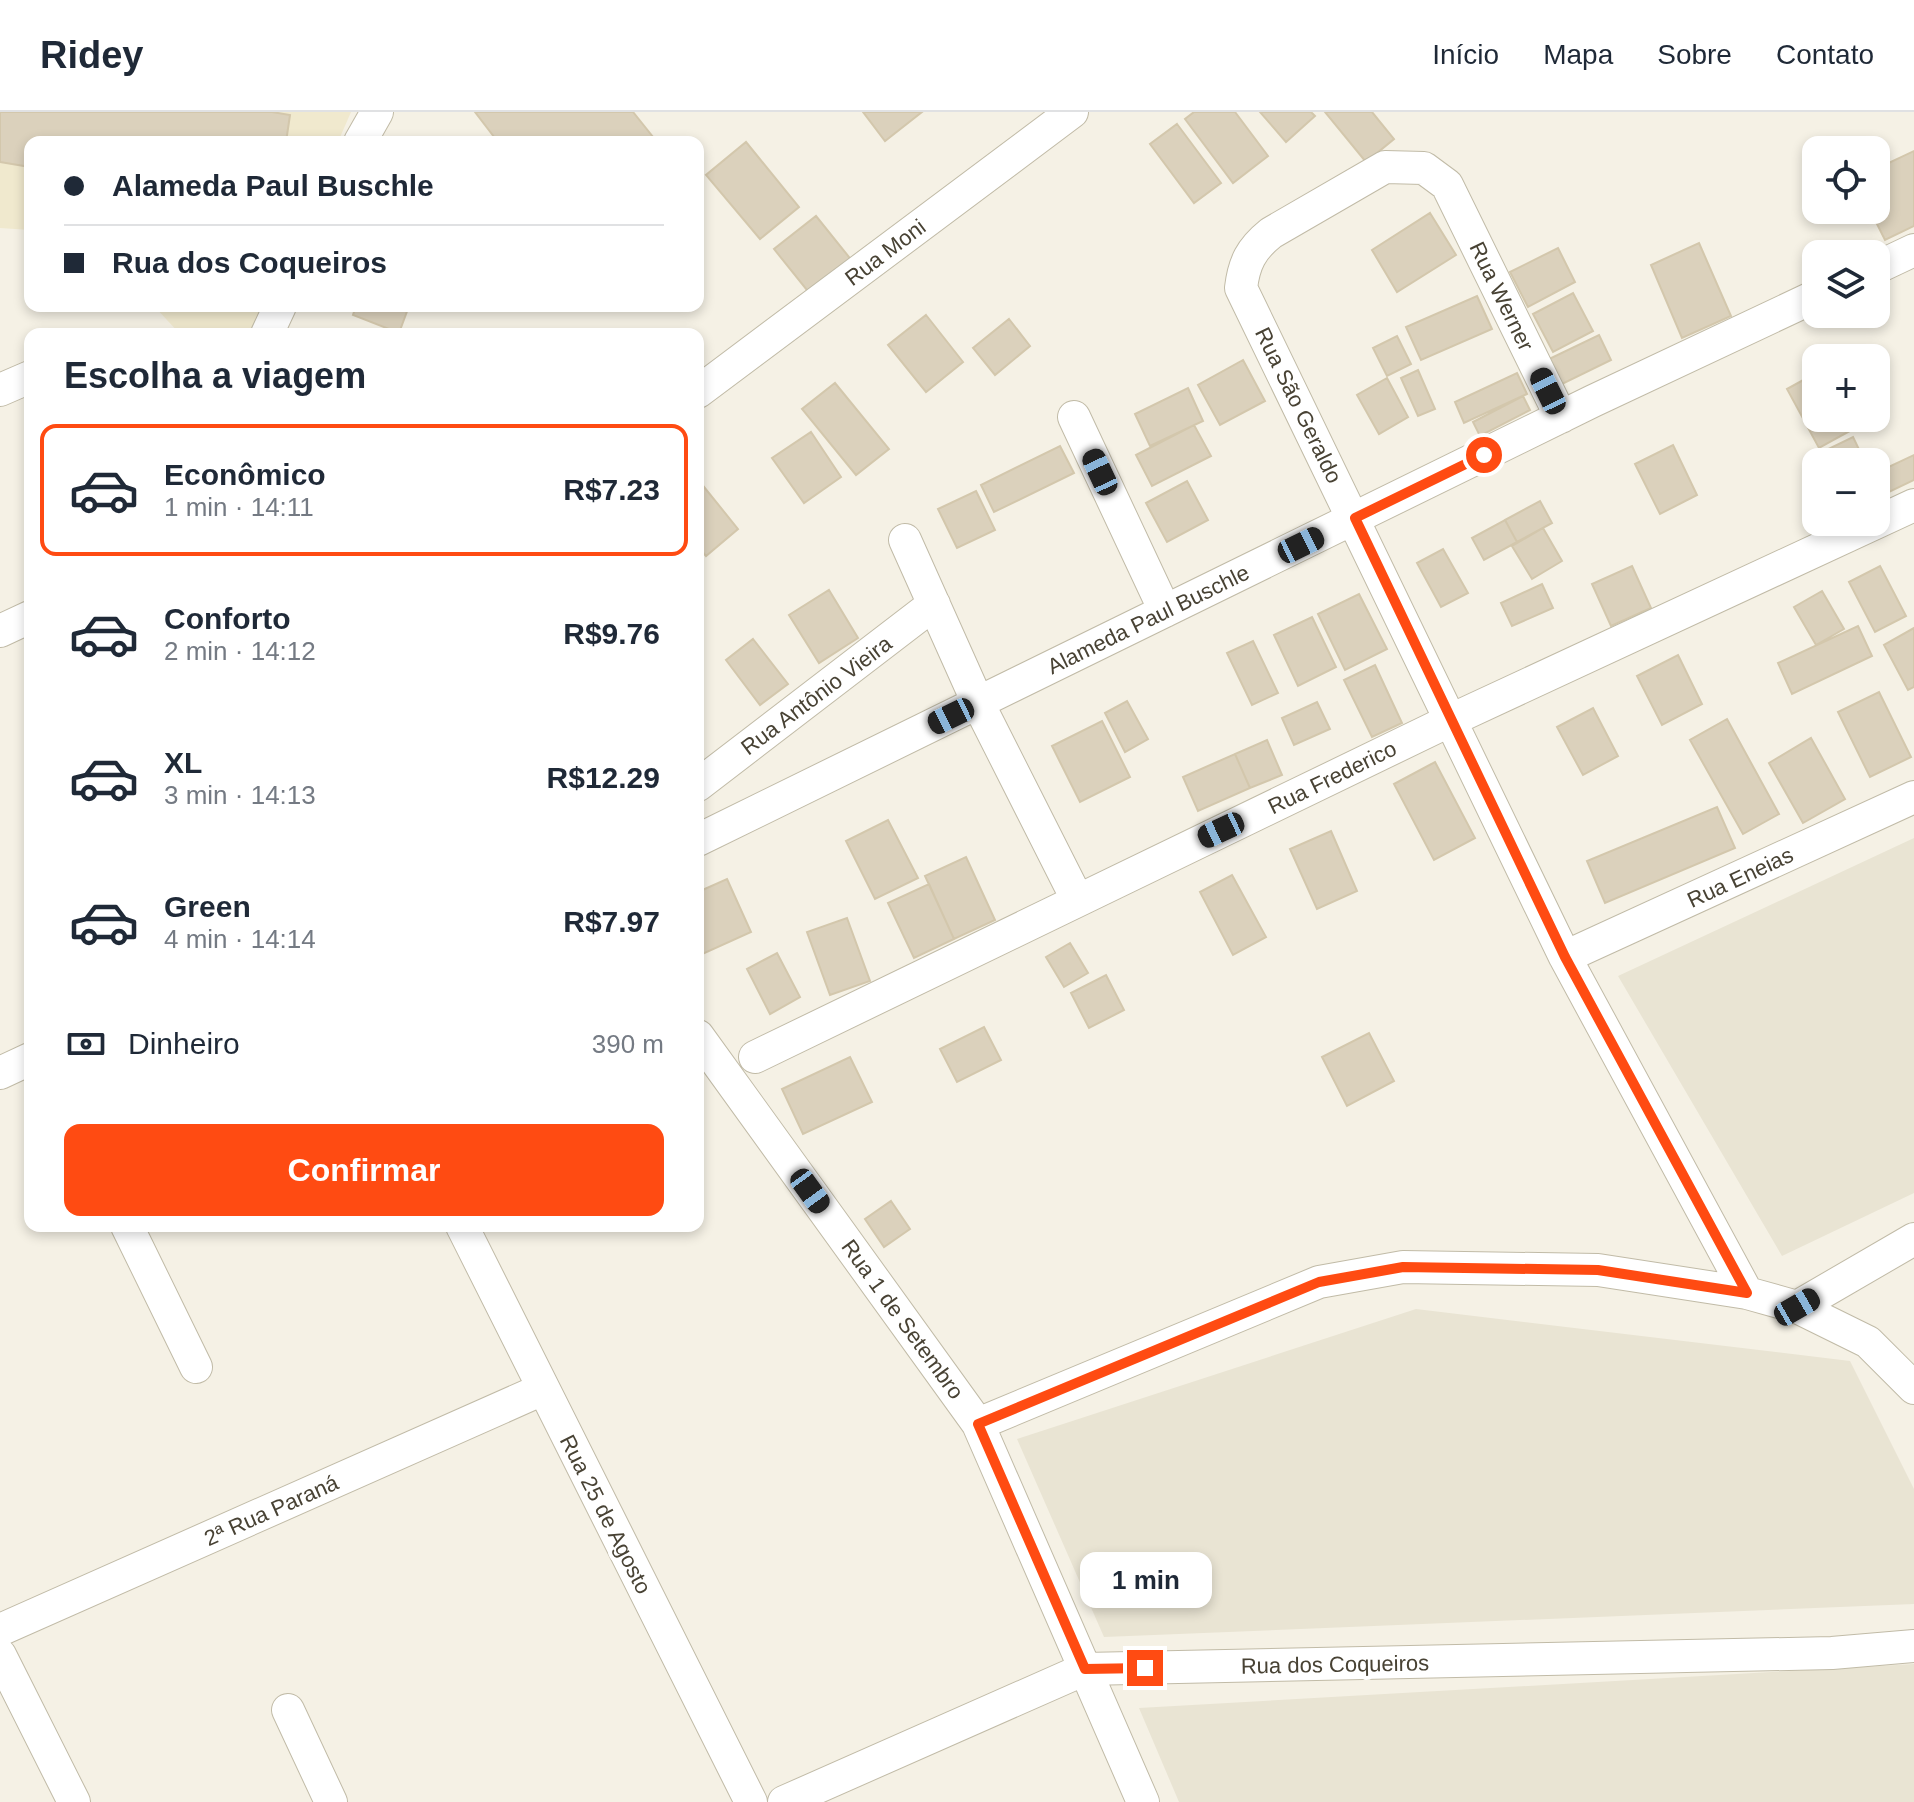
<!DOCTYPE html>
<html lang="pt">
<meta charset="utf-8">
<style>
body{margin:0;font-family:Helvetica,sans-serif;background:#f6f6f7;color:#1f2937;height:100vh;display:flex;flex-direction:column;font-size:30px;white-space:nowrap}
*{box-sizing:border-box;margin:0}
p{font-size:26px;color:#747a83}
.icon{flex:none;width:44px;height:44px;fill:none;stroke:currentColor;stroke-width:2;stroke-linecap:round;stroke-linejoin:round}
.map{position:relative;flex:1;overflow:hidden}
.sheet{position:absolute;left:24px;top:216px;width:680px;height:904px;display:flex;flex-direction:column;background:#fff;border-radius:16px;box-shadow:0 4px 12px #0003}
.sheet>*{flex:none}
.guide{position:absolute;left:24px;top:24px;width:680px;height:176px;border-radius:16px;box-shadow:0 4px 12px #0003;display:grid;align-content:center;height:176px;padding:0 40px;background:#fff}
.fabs{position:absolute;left:1802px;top:24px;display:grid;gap:16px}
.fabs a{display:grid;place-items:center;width:88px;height:88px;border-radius:16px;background:#fff;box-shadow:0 4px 12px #0003;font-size:40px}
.end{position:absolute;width:36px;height:36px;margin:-18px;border:10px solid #ff4b12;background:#fff;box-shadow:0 0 0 4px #fff}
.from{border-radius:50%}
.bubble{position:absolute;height:56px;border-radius:16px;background:#fff;box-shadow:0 4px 12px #0003;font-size:26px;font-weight:700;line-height:56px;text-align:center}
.car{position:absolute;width:24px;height:48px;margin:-24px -12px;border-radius:10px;box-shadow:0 0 6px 2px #0007;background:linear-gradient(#222 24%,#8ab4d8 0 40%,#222 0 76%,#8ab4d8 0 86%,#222 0)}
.guide b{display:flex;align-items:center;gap:28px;height:76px;font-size:30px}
.guide b+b{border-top:2px solid #e0e1e3}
.guide i{width:20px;height:20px;background:#1f2937}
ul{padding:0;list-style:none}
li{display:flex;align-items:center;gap:24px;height:132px;margin:0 16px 12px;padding:0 24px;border:4px solid transparent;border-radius:16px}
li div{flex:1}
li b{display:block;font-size:30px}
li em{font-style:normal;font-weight:700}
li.on{border-color:#ff4b12}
li>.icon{width:72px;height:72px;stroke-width:1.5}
h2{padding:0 40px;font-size:36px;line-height:96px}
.pay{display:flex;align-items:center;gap:20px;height:88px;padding:0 40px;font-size:30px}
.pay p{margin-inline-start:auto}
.primary-button{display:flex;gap:16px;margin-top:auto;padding:16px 40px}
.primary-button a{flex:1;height:92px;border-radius:16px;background:#ff4b12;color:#fff;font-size:32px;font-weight:700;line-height:92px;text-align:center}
header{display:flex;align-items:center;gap:48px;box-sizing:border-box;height:112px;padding:0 40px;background:#fff;border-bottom:2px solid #e0e1e3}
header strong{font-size:38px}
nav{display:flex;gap:44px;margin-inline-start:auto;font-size:28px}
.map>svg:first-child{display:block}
</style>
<header>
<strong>Ridey</strong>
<nav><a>Início</a><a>Mapa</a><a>Sobre</a><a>Contato</a></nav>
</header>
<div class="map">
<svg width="1914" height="1690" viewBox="0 0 1914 1690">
<rect width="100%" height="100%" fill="#f5f1e5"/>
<!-- residential -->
<path fill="#e9e4d3" d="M1914,726V1081L1782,1144L1618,864Z
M1416,1197L1850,1249L1914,1377V1492L1104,1525L1017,1327Z
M1914,1552V1690H1179L1139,1596Z"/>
<!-- education -->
<path fill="#f0e9ce" d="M0,0H351L338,30H30V118L0,116Z
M154,194H262L249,222H180Z"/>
<!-- building -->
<path fill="#dbd1bc" stroke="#d3c7ac" stroke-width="2" d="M0,0H272L290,3L286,30H30V55L0,50Z
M475,0H633L657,30H498Z
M863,0H922L885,29Z
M1194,0H1235L1268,44L1233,71L1185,7Z
M1260,0H1311L1315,4L1286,30Z
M1325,0H1372L1394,27L1366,50Z
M1177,12L1221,71L1194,91L1150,32Z
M746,30L799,95L760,127L706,63Z
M1914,39V114L1885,128L1870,98H1876V57Z
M1430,101L1456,143L1397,180L1372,138Z
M816,104L857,155L815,188L774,137Z
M1699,131L1731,204L1682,226L1651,153Z
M1558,136L1575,170L1528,195L1510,160Z
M1573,181L1593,219L1553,240L1533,202Z
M1477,184L1492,217L1421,248L1406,215Z
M356,194H409L399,221L353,203Z
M926,203L963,250L926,280L888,233Z
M1009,207L1030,234L995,263L973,236Z
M1599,223L1611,248L1558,274L1545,249Z
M1397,224L1411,252L1387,264L1373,236Z
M1243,248L1265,289L1220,313L1198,273Z
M1418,258L1435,297L1418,304L1401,266Z
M1517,261L1527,282L1464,311L1455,290Z
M1816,261V306H1852L1857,315L1819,336L1787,277Z
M1387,266L1408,305L1379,322L1357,283Z
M835,271L889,337L856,363L802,297Z
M1188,276L1203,309L1150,334L1135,302Z
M1523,284L1530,298L1480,324L1473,310Z
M1194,313L1211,344L1152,374L1136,343Z
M811,320L841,365L804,391L772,346Z
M1853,325L1865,350H1819L1816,343Z
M1673,333L1697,383L1660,402L1635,352Z
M1060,334L1074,361L994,400L981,373Z
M1914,343V368L1889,380L1880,359Z
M1187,369L1208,408L1167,430L1146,391Z
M700,370L738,417L706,444L698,435Z
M976,379L995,418L957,436L938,397Z
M1540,389L1552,411L1517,430L1505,408Z
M1505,408L1517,430L1484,448L1472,426Z
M1543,416L1562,449L1532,467L1512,434Z
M1443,437L1468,481L1441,495L1417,451Z
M1632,454L1651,496L1611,514L1592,472Z
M1880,454L1906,504L1875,520L1849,470Z
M1542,472L1553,496L1512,514L1501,491Z
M829,478L858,526L819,551L789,503Z
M1822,479L1844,517L1816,533L1794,495Z
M1359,482L1387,537L1345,558L1318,502Z
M1312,505L1336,555L1298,574L1274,523Z
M1858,514L1872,544L1792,582L1778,551Z
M1914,516V575L1908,578L1884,533Z
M753,527L788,572L760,593L726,548Z
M1253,529L1278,581L1252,593L1227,541Z
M1678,543L1702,592L1662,613L1637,564Z
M1375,553L1402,611L1372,625L1344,568Z
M1879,580L1911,645L1870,665L1838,600Z
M1127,589L1148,627L1125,640L1105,601Z
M1317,590L1330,617L1294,633L1282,606Z
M1593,596L1618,644L1583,663L1557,615Z
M1727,607L1779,702L1743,722L1690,628Z
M1102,609L1130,665L1080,690L1052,634Z
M1811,626L1845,687L1803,711L1769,651Z
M1267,628L1282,663L1250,676L1235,642Z
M1235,642L1250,676L1198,699L1183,665Z
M1435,650L1475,726L1434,748L1394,672Z
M1717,695L1735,736L1605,791L1587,749Z
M888,708L918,766L875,787L846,729Z
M1331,719L1357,779L1317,797L1290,737Z
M966,745L995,808L954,827L925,764Z
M1232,763L1266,825L1233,843L1200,780Z
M727,767L751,820L698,844V780Z
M929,772L954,827L914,846L888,791Z
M847,806L870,869L830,883L807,820Z
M1070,831L1088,861L1064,875L1046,845Z
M777,841L800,885L770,902L747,857Z
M1106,863L1124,898L1089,916L1071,881Z
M984,915L1001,948L957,970L940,937Z
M1369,921L1394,969L1347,994L1322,945Z
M850,945L872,990L803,1022L782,977Z
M891,1089L910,1117L884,1135L865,1107Z"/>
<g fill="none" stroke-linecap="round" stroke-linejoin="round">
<defs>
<path id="street" d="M360,30L377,0
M1876,156L1914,138
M267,222L280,194
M0,278L30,265
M698,280L1072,0
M1074,305L1165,499
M1561,305L1447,73L1424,56L1385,55L1271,121C1251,137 1244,151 1241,176L1565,845L1747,1181
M905,428L978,591L1077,787
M0,519L30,505
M698,673L934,492
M698,728L1593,289L1816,184
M1565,845L1914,685
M698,924L978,1312L1143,1690
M755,945L1451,608L1914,393
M0,961L30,947
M127,1114L196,1255
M462,1114L751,1690
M1797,1195L1914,1127
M978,1312L1319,1170L1403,1155L1598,1158L1747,1181L1797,1195L1868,1230L1914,1276
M0,1518L543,1277
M0,1543L74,1690
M288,1598L331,1690
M784,1690L1085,1557L1832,1541L1914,1534"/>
</defs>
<!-- street casing -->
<use href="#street" stroke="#c1bba7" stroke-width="34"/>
<!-- street -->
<use href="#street" stroke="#fff" stroke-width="32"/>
</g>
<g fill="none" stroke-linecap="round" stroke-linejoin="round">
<!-- route -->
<path stroke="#ff4b12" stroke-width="10" d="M1145,1556L1085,1557L978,1312L1319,1170L1403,1155L1598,1158L1747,1181L1565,845L1355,406L1484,343"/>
</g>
<g text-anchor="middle" stroke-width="8" stroke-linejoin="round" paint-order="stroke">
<!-- street labels -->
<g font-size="22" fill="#484234" stroke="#fff">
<text transform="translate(885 140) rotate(-37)" y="8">Rua Moni</text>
<text transform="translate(1502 184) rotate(64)" y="8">Rua Werner</text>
<text transform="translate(1299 293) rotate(64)" y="8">Rua São Geraldo</text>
<text transform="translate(1148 507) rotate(-26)" y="8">Alameda Paul Buschle</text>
<text transform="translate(816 583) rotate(-37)" y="8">Rua Antônio Vieira</text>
<text transform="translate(1332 665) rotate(-26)" y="8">Rua Frederico</text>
<text transform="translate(1740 765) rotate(-25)" y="8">Rua Eneias</text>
<text transform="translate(903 1207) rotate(54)" y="8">Rua 1 de Setembro</text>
<text transform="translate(271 1398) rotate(-24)" y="8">2ª Rua Paraná</text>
<text transform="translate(606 1402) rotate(63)" y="8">Rua 25 de Agosto</text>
<text transform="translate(1335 1552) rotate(-1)" y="8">Rua dos Coqueiros</text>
</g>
</g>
</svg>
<div class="fabs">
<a><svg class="icon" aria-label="locate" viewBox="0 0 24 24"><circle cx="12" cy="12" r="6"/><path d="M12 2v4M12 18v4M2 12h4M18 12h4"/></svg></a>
<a><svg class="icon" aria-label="layers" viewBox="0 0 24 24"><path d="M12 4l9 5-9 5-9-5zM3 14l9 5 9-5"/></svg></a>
<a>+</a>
<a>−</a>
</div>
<i class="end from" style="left:1484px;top:343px"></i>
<i class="end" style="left:1145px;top:1556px"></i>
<div class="bubble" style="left:1080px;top:1440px;width:132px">1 min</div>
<i class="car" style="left:1548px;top:279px;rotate:334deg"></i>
<i class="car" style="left:1100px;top:360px;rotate:335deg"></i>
<i class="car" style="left:1301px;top:433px;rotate:64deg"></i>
<i class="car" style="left:951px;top:604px;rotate:244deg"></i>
<i class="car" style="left:1221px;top:718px;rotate:245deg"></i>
<i class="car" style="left:810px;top:1079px;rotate:144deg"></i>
<i class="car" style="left:1797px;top:1195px;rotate:60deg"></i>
<div class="guide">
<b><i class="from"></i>Alameda Paul Buschle</b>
<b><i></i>Rua dos Coqueiros</b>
</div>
<section class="sheet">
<h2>Escolha a viagem</h2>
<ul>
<li class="on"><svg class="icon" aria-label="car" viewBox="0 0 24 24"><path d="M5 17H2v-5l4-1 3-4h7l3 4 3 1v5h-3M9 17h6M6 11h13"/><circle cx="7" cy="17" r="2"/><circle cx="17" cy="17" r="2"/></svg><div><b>Econômico</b><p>1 min · 14:11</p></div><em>R$7.23</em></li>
<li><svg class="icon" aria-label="car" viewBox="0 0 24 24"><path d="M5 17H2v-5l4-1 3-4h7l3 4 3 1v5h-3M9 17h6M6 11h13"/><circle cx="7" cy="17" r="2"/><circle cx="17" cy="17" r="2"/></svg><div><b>Conforto</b><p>2 min · 14:12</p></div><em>R$9.76</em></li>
<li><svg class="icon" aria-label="car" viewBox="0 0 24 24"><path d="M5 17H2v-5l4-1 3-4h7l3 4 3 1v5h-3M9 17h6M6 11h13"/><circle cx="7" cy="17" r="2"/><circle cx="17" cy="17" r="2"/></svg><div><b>XL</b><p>3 min · 14:13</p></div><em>R$12.29</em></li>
<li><svg class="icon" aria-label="car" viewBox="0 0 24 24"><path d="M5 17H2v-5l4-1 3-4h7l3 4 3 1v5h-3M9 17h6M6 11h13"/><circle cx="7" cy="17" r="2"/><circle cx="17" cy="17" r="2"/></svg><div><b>Green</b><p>4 min · 14:14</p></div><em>R$7.97</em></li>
</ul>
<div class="pay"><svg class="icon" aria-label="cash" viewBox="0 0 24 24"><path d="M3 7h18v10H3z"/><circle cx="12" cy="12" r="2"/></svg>Dinheiro<p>390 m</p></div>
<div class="primary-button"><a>Confirmar</a></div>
</section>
</div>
